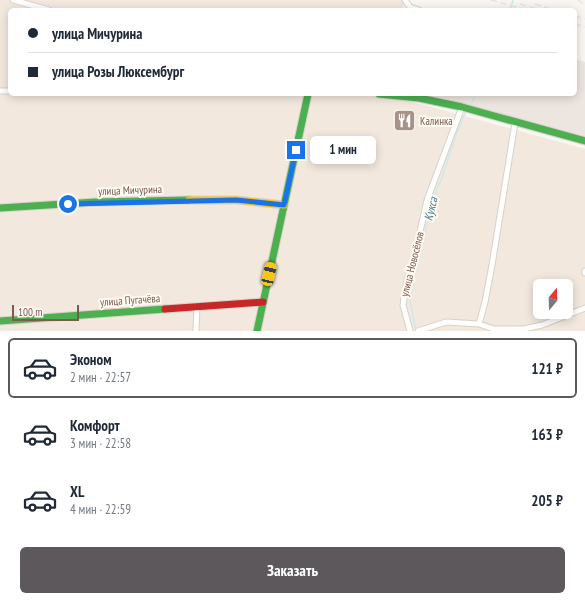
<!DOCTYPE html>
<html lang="ru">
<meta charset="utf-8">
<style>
body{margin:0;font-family:"PT Sans Narrow",sans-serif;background:#f6f6f7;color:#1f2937;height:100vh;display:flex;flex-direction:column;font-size:15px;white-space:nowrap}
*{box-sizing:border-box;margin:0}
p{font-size:13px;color:#747a83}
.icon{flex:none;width:22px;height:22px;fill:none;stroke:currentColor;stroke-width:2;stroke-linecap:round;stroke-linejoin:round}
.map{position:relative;height:331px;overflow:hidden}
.drawer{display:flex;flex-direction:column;background:#fff;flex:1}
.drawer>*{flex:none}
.hud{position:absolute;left:8px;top:8px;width:569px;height:88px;border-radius:6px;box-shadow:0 2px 10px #0003;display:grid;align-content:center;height:88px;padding:0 20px;background:#fff}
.needle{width:26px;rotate:19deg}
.tools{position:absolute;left:533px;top:279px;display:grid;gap:8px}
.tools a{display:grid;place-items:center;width:40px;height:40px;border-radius:6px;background:#fff;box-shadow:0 2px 10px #0003;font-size:20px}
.scale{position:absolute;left:12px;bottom:10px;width:67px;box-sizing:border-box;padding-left:4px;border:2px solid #7a5c4d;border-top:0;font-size:11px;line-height:14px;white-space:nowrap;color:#7a5c4d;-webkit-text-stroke:3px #fffaf3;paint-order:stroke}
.end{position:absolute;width:18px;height:18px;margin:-9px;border:5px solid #1a73e8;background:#fff;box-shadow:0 0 0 2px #fff}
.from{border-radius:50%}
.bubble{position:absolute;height:28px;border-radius:6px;background:#fff;box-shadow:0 2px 10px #0003;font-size:13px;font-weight:800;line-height:28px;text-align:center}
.car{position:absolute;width:12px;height:24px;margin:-12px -6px;border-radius:5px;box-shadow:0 0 3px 1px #0007;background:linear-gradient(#f5c518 24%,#345 0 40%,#f5c518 0 76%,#345 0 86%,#f5c518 0)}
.hud b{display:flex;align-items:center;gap:14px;height:38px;font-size:15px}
.hud b+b{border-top:1px solid #e0e1e3}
.hud i{width:10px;height:10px;background:#1f2937}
ul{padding:7px 0 0;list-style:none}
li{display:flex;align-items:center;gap:12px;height:60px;margin:0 8px 6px;padding:0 12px;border:2px solid transparent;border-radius:6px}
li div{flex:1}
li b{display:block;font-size:15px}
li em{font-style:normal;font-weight:800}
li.on{border-color:#5c585b}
li>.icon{width:36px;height:36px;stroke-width:1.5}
.button{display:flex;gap:8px;margin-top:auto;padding:8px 20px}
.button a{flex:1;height:46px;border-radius:6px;background:#5c585b;color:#fff;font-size:16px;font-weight:800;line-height:46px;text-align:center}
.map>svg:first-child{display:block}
</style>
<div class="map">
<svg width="585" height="331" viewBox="0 0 585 331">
<rect width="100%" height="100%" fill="#f9f5f0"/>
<!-- residential -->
<path fill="#f2e8de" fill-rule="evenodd" d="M0,0H405L402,10H10V94H383L585,149V331H0ZM540,286H566V312H540Z"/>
<!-- industrial -->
<path fill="#ede5e0" d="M575,59L585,62V139L427,94H575Z"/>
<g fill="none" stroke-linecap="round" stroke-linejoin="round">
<!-- stream -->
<path stroke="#d0e8ea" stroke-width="1.5" d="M510,10L513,0
M470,106L476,94
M416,330L410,301L412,289L434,196L442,178L454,140L466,111"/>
<defs>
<path id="street" d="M13,0L49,10
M405,0L410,7L419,10
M0,91H10
M585,271V273
M479,324L485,302L492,265L515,123
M196,331L197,306
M410,331L403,305L407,280L413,264L427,200L462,107
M418,331L446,322L479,324L494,329H524L542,325L585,308"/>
<path id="fast" d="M379,94L419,98L462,107L585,141
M0,208L96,202L189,200
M0,321L165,309
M257,331L308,94"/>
<path id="slow" d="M189,200H236L284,205"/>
<path id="jam" d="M165,309L263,302"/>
</defs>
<!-- street casing -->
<use href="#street" stroke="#d7d1cb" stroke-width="7"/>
<!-- fast casing -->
<use href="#fast" stroke="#d9d2cb" stroke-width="9"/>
<!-- slow casing -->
<use href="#slow" stroke="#d9d2cb" stroke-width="9"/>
<!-- jam casing -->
<use href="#jam" stroke="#d9d2cb" stroke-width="9"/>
<!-- street -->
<use href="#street" stroke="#fefefd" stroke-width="5"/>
<!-- fast -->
<use href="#fast" stroke="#4caf50" stroke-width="7"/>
<!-- slow -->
<use href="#slow" stroke="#ffc107" stroke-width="7"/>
<!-- jam -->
<use href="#jam" stroke="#c62828" stroke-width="7"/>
<!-- rail -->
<path stroke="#e6e3e7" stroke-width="1.5" stroke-dasharray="6 4" stroke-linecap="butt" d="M491,0L526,10
M578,0L585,5
M520,4L540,10
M535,4L554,10
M575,16L585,19
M575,24L585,27"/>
</g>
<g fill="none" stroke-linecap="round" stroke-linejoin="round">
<!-- route -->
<path stroke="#1a73e8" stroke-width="5" d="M68,204L236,200L284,205L296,150"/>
</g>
<!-- icons -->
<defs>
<symbol id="restaurant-square" viewBox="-11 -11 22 22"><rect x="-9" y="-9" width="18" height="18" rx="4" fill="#a69286" stroke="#fffaf3"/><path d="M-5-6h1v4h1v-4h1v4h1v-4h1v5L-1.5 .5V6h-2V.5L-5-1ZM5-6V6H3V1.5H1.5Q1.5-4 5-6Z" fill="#fff"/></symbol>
</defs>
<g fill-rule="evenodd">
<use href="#restaurant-square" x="392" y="108" width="25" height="25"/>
</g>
<g text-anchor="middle" stroke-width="4" stroke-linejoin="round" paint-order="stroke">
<!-- poi labels -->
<g font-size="11" fill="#7a5c4d" stroke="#fffaf3" text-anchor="start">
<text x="420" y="125">Калинка</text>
</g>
<!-- street labels -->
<g font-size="11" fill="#7a5c4d" stroke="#fffaf3">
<text transform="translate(130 190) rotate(-2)" y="4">улица Мичурина</text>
<text transform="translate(412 264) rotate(-76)" y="4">улица Новосёлов</text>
<text transform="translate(130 300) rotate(-4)" y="4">улица Пугачёва</text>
</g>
<!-- water labels -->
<g font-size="12" font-style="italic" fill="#437c86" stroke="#fffaf3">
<text transform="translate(431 209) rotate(-76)" y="4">Кукса</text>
</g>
</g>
</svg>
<div class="tools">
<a><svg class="needle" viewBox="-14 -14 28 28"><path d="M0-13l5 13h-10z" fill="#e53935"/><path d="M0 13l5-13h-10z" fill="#747a83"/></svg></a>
</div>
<div class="scale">100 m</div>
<i class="end from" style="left:68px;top:204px"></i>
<i class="end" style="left:296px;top:150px"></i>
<div class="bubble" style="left:310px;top:136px;width:66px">1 мин</div>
<i class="car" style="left:269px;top:274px;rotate:13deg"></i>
<div class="hud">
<b><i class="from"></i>улица Мичурина</b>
<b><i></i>улица Розы Люксембург</b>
</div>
</div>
<section class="drawer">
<ul>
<li class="on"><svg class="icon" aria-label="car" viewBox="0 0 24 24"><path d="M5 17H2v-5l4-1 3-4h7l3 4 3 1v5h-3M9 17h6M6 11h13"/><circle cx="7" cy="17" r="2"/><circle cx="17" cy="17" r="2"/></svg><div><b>Эконом</b><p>2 мин · 22:57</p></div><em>121 ₽</em></li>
<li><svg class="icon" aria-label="car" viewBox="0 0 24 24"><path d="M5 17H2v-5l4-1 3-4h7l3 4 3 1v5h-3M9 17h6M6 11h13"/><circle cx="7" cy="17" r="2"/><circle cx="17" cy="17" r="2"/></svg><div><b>Комфорт</b><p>3 мин · 22:58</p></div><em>163 ₽</em></li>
<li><svg class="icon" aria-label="car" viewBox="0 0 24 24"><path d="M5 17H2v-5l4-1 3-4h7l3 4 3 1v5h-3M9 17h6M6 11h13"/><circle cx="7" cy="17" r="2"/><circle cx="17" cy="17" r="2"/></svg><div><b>XL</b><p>4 мин · 22:59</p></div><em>205 ₽</em></li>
</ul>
<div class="button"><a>Заказать</a></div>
</section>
